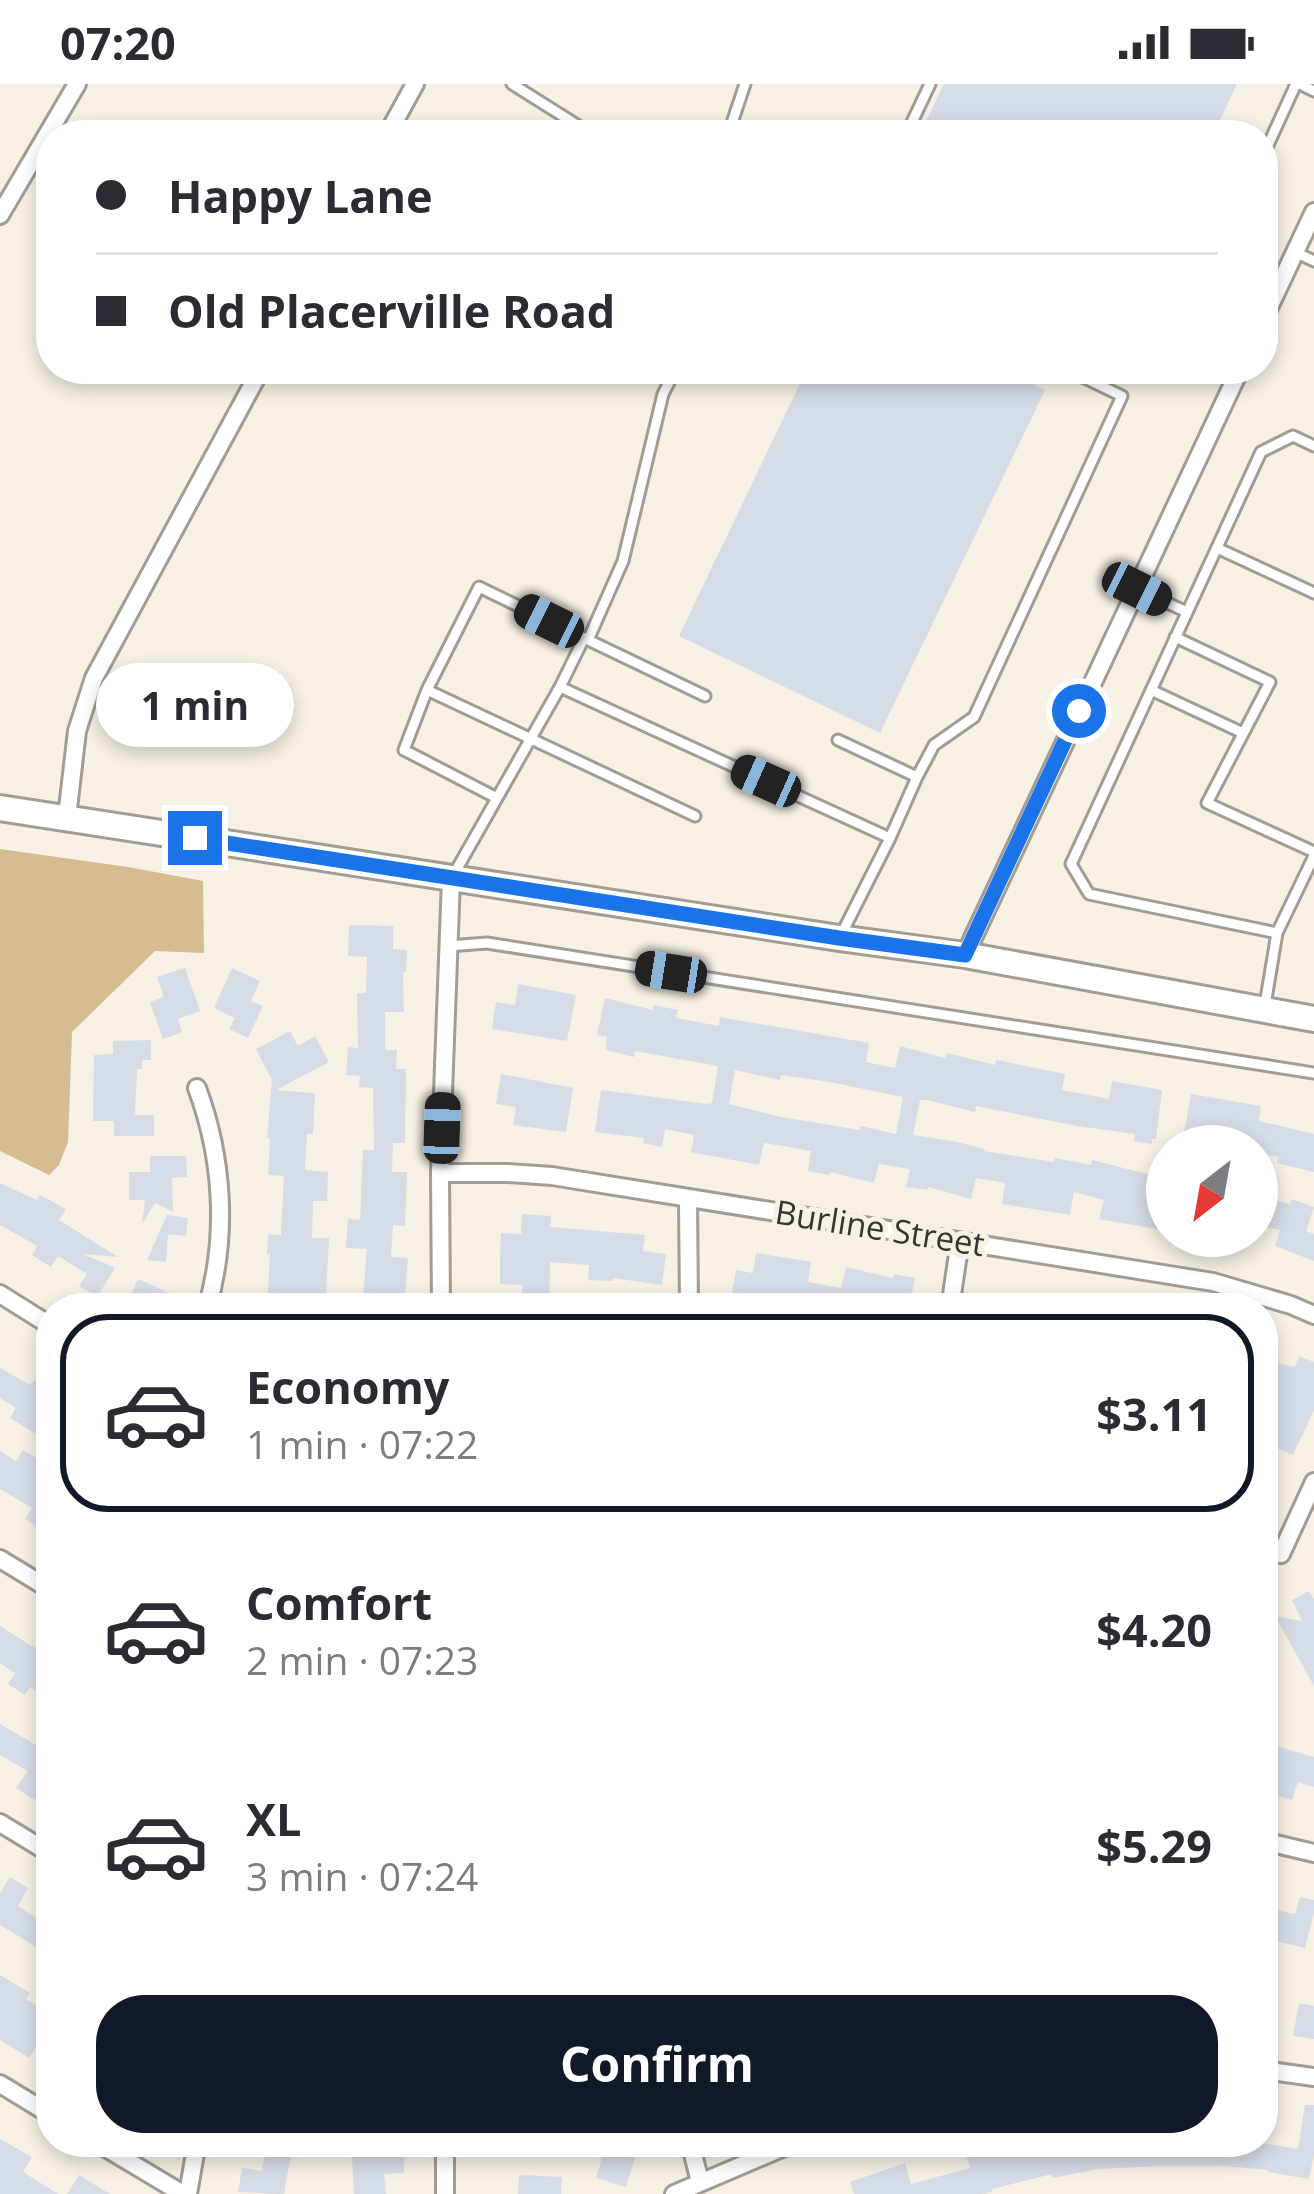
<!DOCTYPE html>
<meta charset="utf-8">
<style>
body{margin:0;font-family:"Open Sans",sans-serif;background:#f2f2f3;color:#2b2b33;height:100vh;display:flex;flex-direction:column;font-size:45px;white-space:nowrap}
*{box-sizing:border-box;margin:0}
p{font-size:39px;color:#7c7c81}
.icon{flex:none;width:66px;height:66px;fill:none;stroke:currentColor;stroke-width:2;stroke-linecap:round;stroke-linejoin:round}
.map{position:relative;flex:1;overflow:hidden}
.details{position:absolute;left:36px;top:1209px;width:1242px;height:864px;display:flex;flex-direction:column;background:#fff;border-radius:48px;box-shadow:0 6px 18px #0003}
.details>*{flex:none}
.top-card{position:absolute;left:36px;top:36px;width:1242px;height:264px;border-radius:48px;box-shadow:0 6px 18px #0003;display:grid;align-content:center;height:264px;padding:0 60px;background:#fff}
.needle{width:78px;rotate:211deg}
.buttons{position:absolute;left:1146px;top:1041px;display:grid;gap:24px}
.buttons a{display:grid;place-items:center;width:132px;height:132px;border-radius:50%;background:#fff;box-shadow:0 6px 18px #0003;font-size:60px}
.end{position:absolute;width:54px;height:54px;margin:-27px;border:15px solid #1a73e8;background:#fff;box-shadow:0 0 0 6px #fff}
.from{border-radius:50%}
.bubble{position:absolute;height:84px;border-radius:42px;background:#fff;box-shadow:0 6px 18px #0003;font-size:39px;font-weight:700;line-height:84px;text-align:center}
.car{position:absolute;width:36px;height:72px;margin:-36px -18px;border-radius:15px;box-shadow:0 0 9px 3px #0007;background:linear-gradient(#222 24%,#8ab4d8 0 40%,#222 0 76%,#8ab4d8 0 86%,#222 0)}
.top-card b{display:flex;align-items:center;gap:42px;height:114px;font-size:45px}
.top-card b+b{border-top:3px solid #e1e1e2}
.top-card i{width:30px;height:30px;background:#2b2b33}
ul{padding:21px 0 0;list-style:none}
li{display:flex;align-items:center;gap:36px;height:198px;margin:0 24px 18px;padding:0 36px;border:6px solid transparent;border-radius:48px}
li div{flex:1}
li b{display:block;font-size:45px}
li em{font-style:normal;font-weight:700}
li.active{border-color:#111827}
li>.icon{width:108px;height:108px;stroke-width:1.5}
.button{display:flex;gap:24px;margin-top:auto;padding:24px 60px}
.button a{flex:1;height:138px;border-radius:48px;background:#111827;color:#fff;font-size:48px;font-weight:700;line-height:138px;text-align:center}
.status{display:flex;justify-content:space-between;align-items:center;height:84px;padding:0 60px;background:#fff;direction:ltr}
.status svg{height:33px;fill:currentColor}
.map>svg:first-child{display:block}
</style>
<div class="status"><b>07:20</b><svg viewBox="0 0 49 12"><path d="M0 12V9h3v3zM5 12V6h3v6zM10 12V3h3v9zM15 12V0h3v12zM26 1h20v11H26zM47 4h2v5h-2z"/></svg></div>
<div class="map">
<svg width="1314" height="2110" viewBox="0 0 1314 2110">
<rect width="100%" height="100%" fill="#f6f0e5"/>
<!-- green -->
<path fill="#d5bc91" d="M0,765L128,783L203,797L204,869L155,867L72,948L68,1058L59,1081L49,1091L0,1067Z"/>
<!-- building -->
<path fill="#d6dce6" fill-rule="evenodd" d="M944,0H1237L1213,51H949L925,39Z
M807,285H1002L1045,306L880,649L679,552Z
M349,841L393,842V865L407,866L406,888H403L404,928H385V966H397L396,985H406L405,1059H393L392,1088H407L405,1142L393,1141L391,1173L408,1174L404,1224H362L367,1165L346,1164L348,1135L360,1136L363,1066H374L373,1004L359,1003L360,992L346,991L348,963L358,964L357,909H366L367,873L348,872Z
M185,884L200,927L178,935L182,948L163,955L150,918L164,913L157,893Z
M232,884L260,897L251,917L263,922L248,954L229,945L235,934L214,924Z
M518,900L576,911L567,957L492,945L496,918L515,921Z
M605,914L653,926V921L678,926L676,934L719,942L720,933L869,959L866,978L895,984L900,962L945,974L947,969L995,981L996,976L1065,990L1062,1006L1109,1015L1112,997L1162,1006L1156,1055H1152V1060L1134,1057L1135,1050L1077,1042L976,1022L975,1028L927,1016H920L913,1051L958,1058L984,1065L983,1067L1054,1078L1055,1074L1091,1081L1092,1076L1151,1091L1149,1105L1167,1108V1147L1099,1135L1104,1116L1074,1108L1070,1131L1002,1120L1005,1099L976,1094L971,1115L928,1103V1106L906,1103L910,1085L879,1080L874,1099L830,1088L829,1091L808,1087L811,1067L783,1062L764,1059L759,1081L691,1068L694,1051L665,1045L662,1063L643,1059L644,1054L595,1048L601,1006L707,1020L712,1019L718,982L635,967L634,973L606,966L607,953L597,951ZM735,986L780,996L781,991L830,998L903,1013L896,1050L861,1042L860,1046L781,1033L729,1020Z
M290,947L298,962L315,952L329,978L276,1006L315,1009L313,1050H307L305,1086L328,1088L327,1117H313L312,1154H329L326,1211L306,1209V1224H267L270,1170H267L268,1150L281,1151L284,1092L268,1091L270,1055L267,1054L272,996L256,965Z
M151,956V976H142V985H137L135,1031H154V1052H114V1037H93L94,971L113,970V957Z
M501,990L573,1004L566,1048L513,1041L516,1023L496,1020Z
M1191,1010L1261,1022L1259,1037L1314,1050V1088L1277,1079L1279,1073L1257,1069V1062L1182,1060Z
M150,1072H186L187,1093L172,1094L173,1128L155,1119L142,1140L145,1116H129V1088H150Z
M0,1099L37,1116L40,1111L66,1125L59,1136L118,1173L83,1170L115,1184L97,1213L79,1202L87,1190L58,1172L51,1183L32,1171L37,1162L0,1141Z
M1257,1112L1290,1120L1292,1115L1314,1123L1306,1147L1314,1150V1177L1275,1162L1280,1146L1257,1141Z
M522,1130L551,1132L550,1143L645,1151L643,1167L666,1170L662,1201L613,1194V1197L588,1196L589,1181L550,1178L549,1220L522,1219V1201L500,1200V1169L501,1149L521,1150Z
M167,1131L188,1134L186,1152L168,1150L166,1178L147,1176Z
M756,1169L811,1178L808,1198L841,1204L846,1183L893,1194L894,1190L915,1194L909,1224H794L731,1214L736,1186L753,1189Z
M138,1195L195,1221V1224H125Z
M1299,1272L1314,1278V1326L1293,1371L1263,1358V1276L1295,1283Z
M0,1284L30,1301L34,1296L51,1307V1325L36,1350L10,1334L16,1324L0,1314Z
M23,1366L49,1382L35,1403L51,1413V1451L25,1435L32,1424L0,1405V1367L16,1377Z
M1309,1507L1314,1516V1602L1275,1532L1302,1537L1292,1516Z
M0,1542L51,1574V1616L30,1603L25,1611L8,1600L15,1589L0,1579Z
M0,1640L51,1670V1691L35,1716L16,1704L28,1687L0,1671Z
M1266,1659L1314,1673V1703L1298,1698L1292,1716L1263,1707V1669Z
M10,1793L28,1804L18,1822L51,1843V1872L0,1841V1809Z
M1300,1813L1314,1816V1828L1305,1864L1263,1854V1823L1295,1830Z
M0,1891L30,1909L26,1915L51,1930V1966L39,1958L29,1974L0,1956Z
M1299,1919L1314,1922V1955L1293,1952Z
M1305,2021H1314V2070L1309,2095L1267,2088L1268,2086L1224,2082H1161L1099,2085L1052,2094V2090L992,2105L993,2107L982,2110H854L850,2098L905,2079L911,2100L970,2084L964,2063L983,2058H1015L1017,2069L1039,2064L1074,2061L1073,2058H1256L1298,2065Z
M0,2055L32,2073L23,2088L58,2110H0Z
M267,2058H293L284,2110L238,2108L242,2084L262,2087Z
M351,2058H404V2089L384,2090L386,2110H354Z
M607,2058H640L626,2103L596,2094Z
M79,2091L110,2110H67Z
M519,2091L562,2093L561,2110H518Z"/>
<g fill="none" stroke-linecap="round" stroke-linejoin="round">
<defs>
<path id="lane" d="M512,0L593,51
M1300,0L1314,7
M728,51L745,0
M906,51L930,0
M1263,72L1296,0
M1295,168L1314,177
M1217,464L1314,509
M1137,505L1187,528
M1175,553L1270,598L1207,719L1314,768
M584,554L705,612
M588,556L623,477L663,310L676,285
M560,603L584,554L479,503L427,606L695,732
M427,606L404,666L495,713
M1151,606L1243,649
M838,656L917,693L890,754
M917,693L934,661L974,633L1122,312L1066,285
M454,790L560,603L890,754L842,849
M1277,849L1089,810L1071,780L1261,368L1293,352L1314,362
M448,862L487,859L1314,989
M1265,921L1277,849L1314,772"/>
<path id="street" d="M387,51L415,0
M0,131L77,0
M1263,236L1314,128
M67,733L77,647L94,594L261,285
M965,871L1240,285
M197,1004C223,1074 228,1152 207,1224
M440,1089H507L552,1092L1213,1198L1291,1221L1314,1231
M688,1114L689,1224
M0,1210L51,1242
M441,1224L440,1089L451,795
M950,1224L960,1157
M1263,1467L1281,1470L1314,1398
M0,1475L51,1506
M0,1739L51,1770
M1263,1757L1314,1769
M1263,1986L1314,1993
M0,2000L51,2031
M96,2058L183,2110
M445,2058V2110
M690,2058L700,2098
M188,2110L197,2058
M674,2110L796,2058"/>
<path id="secondary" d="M0,724L839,854L965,871L1314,935"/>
</defs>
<!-- lane casing -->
<use href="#lane" stroke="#a29c92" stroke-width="15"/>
<!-- street casing -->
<use href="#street" stroke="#a29c92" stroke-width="22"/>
<!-- secondary casing -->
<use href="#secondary" stroke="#a29c92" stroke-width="30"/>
<!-- lane -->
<use href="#lane" stroke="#fff" stroke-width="9"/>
<!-- street -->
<use href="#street" stroke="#fff" stroke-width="16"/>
<!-- secondary -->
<use href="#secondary" stroke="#fff" stroke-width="24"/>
</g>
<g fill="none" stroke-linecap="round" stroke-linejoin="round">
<!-- route -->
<path stroke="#1a73e8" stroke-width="15" d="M195,754L839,854L965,871L1079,627"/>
</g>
<g text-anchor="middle" stroke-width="10" stroke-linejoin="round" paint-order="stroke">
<!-- street labels -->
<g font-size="33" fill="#363430" stroke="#f6f0e5">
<text transform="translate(880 1144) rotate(9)" y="12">Burline Street</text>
</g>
</g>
</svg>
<div class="buttons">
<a><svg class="needle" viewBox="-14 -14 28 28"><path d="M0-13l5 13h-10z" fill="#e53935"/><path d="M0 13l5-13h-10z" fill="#7c7c81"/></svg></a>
</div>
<i class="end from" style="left:1079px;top:627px"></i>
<i class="end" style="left:195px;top:754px"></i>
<div class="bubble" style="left:96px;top:579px;width:198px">1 min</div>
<i class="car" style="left:1137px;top:505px;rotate:116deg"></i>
<i class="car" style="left:549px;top:537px;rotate:296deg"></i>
<i class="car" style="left:766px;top:697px;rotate:294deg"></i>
<i class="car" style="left:671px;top:888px;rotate:279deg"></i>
<i class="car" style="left:442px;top:1044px;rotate:2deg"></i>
<div class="top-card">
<b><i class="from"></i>Happy Lane</b>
<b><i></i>Old Placerville Road</b>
</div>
<section class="details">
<ul>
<li class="active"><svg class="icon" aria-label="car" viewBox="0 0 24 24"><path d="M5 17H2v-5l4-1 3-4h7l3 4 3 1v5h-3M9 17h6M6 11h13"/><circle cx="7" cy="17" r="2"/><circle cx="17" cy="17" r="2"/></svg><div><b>Economy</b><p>1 min · 07:22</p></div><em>$3.11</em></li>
<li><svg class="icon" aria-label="car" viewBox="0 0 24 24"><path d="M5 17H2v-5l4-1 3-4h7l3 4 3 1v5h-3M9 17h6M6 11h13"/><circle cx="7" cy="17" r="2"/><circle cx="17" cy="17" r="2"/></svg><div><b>Comfort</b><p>2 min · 07:23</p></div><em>$4.20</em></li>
<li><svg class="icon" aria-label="car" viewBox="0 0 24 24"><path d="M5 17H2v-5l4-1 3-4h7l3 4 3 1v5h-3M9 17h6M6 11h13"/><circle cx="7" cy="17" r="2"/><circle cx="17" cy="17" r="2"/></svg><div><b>XL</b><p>3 min · 07:24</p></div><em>$5.29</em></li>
</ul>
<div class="button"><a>Confirm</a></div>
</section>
</div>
